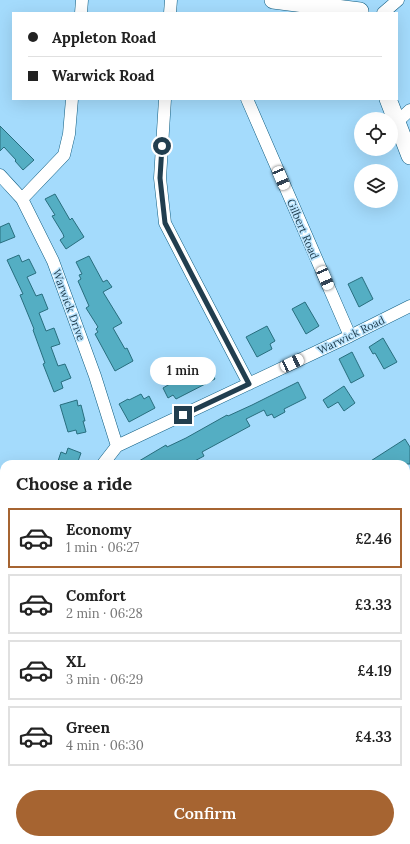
<!DOCTYPE html>
<meta charset="utf-8">
<style>
body{margin:0;font-family:Lora,serif;background:#f2f2f2;color:#222;height:100vh;display:flex;flex-direction:column;font-size:15px;white-space:nowrap}
*{box-sizing:border-box;margin:0}
p{font-size:13px;color:#767676}
.icon{flex:none;width:22px;height:22px;fill:none;stroke:currentColor;stroke-width:2;stroke-linecap:round;stroke-linejoin:round}
.map{position:relative;flex:1;overflow:hidden}
.drawer{position:absolute;left:0px;top:460px;width:410px;height:384px;display:flex;flex-direction:column;background:#fff;border-radius:12px 12px 0 0;box-shadow:0 4px 16px #0002}
.drawer>*{flex:none}
.hud{position:absolute;left:12px;top:12px;width:386px;height:88px;border-radius:0px;box-shadow:0 4px 16px #0002;display:grid;align-content:center;height:88px;padding:0 16px;background:#fff}
.fabs{position:absolute;left:354px;top:112px;display:grid;gap:8px}
.fabs a{display:grid;place-items:center;width:44px;height:44px;border-radius:50%;background:#fff;box-shadow:0 4px 16px #0002;font-size:20px}
.end{position:absolute;width:18px;height:18px;margin:-9px;border:5px solid #213e4f;background:#fff;box-shadow:0 0 0 2px #fff}
.from{border-radius:50%}
.bubble{position:absolute;height:28px;border-radius:14px;background:#fff;box-shadow:0 4px 16px #0002;font-size:13px;font-weight:600;line-height:28px;text-align:center}
.car{position:absolute;width:12px;height:24px;margin:-12px -6px;border-radius:5px;box-shadow:0 0 3px 1px #0007;background:linear-gradient(#fff 24%,#345 0 40%,#fff 0 76%,#345 0 86%,#fff 0)}
.hud b{display:flex;align-items:center;gap:14px;height:38px;font-size:15px}
.hud b+b{border-top:1px solid #e0e0e0}
.hud i{width:10px;height:10px;background:#222}
ul{padding:0;list-style:none}
li{display:flex;align-items:center;gap:12px;height:60px;margin:0 8px 6px;padding:0 8px;border:2px solid #e0e0e0;border-radius:0px}
li div{flex:1}
li b{display:block;font-size:15px}
li em{font-style:normal;font-weight:600}
li.selected{border-color:#a66431}
li>.icon{width:36px;height:36px;stroke-width:1.5}
h2{padding:0 16px;font-size:18px;line-height:48px}
.primary-button{display:flex;gap:8px;margin-top:auto;padding:8px 16px}
.primary-button a{flex:1;height:46px;border-radius:24px;background:#a66431;color:#fff;font-size:16px;font-weight:600;line-height:46px;text-align:center}
.map>svg:first-child{display:block}
</style>
<div class="map">
<svg width="410" height="844" viewBox="0 0 410 844">
<rect width="100%" height="100%" fill="#a4dbfc"/>
<!-- building -->
<path fill="#54aec3" stroke="#286e7e" d="M0,126L34,160L23,170L15,161L16,160L4,147L0,151Z
M55,194L70,220L72,218L84,237L66,249L60,240L64,237L63,234L52,216L55,215L45,199Z
M9,223L15,237L0,243V227Z
M19,255L22,262L29,259L36,273L27,277L36,296L42,294L48,309L39,313L46,331L54,328L60,344L51,347L58,366L65,364L71,378L61,382L63,388L54,392L43,364L45,363L33,330L34,329L20,295L23,294L7,260Z
M89,256L103,282L107,280L112,287L103,292L122,323L113,328L125,349L127,348L133,361L115,371L95,334L98,332L96,329L98,327L86,308L89,306L78,281L81,279L79,275L82,274L76,262Z
M362,277L373,299L359,307L348,284Z
M305,302L319,326L306,334L292,309Z
M267,326L275,341L270,344L272,349L257,357L246,337Z
M383,338L397,362L384,369L375,353L373,354L369,347Z
M352,352L364,376L351,383L339,359Z
M203,358L215,379L176,399L173,395L168,398L163,388L180,378L177,373Z
M298,382L306,398L284,409L285,412L274,418L272,414L267,416L264,410L246,419L250,426L202,452L204,456L189,464H134L166,445L167,447L186,438L227,415L228,416L252,405Z
M344,386L355,403L344,411L338,402L328,408L323,400Z
M141,394L144,399L149,396L155,408L129,422L119,404L128,399L129,400Z
M77,400L78,406L81,405L85,421H83L86,432L77,434L76,430L68,432L60,405Z
M405,439L410,447V464H366Z
M68,448L81,453L77,464H57L61,452L66,454Z"/>
<g fill="none" stroke-linecap="round" stroke-linejoin="round">
<defs>
<path id="minor" d="M81,13L82,0
M170,13L171,0
M383,13L398,0
M165,99L160,178L165,223L194,279L249,384
M247,99L350,336
M397,122L410,110
M0,175L22,199L53,261L95,376L117,446
M22,199L64,155L69,134L72,99
M103,464L117,446L350,336L410,306
M406,532L410,539
M406,682L410,672
M0,738L4,742
M185,844V840
M344,844L345,840"/>
<path id="secondary" d="M273,0L360,11V13
M388,99L410,156
M406,491L410,489
M22,840V844"/>
</defs>
<!-- minor casing -->
<use href="#minor" stroke="#0e5c80" stroke-width="13"/>
<!-- secondary casing -->
<use href="#secondary" stroke="#0e5c80" stroke-width="18"/>
<!-- minor -->
<use href="#minor" stroke="#fff" stroke-width="12"/>
<!-- secondary -->
<use href="#secondary" stroke="#fff" stroke-width="17"/>
<!-- rail -->
<path stroke="#598198" stroke-width="3" stroke-dasharray="6 3" stroke-linecap="butt" d="M406,834L410,824
M402,844L404,840
M409,844L410,842"/>
</g>
<g fill="none" stroke-linecap="round" stroke-linejoin="round">
<!-- route -->
<path stroke="#213e4f" stroke-width="5" d="M162,146L160,178L165,223L194,279L249,384L183,415"/>
</g>
<g text-anchor="middle" stroke-width="3" stroke-linejoin="round" paint-order="stroke">
<!-- street labels -->
<g font-size="11" fill="#213e4f" stroke="#bde6ff">
<text transform="translate(303 229) rotate(67)" y="4">Gilbert Road</text>
<text transform="translate(69 305) rotate(70)" y="4">Warwick Drive</text>
<text transform="translate(351 335) rotate(-26)" y="4">Warwick Road</text>
</g>
</g>
</svg>
<div class="fabs">
<a><svg class="icon" aria-label="locate" viewBox="0 0 24 24"><circle cx="12" cy="12" r="6"/><path d="M12 2v4M12 18v4M2 12h4M18 12h4"/></svg></a>
<a><svg class="icon" aria-label="layers" viewBox="0 0 24 24"><path d="M12 4l9 5-9 5-9-5zM3 14l9 5 9-5"/></svg></a>
</div>
<i class="end from" style="left:162px;top:146px"></i>
<i class="end" style="left:183px;top:415px"></i>
<div class="bubble" style="left:150px;top:357px;width:66px">1 min</div>
<i class="car" style="left:281px;top:178px;rotate:157deg"></i>
<i class="car" style="left:325px;top:278px;rotate:157deg"></i>
<i class="car" style="left:292px;top:363px;rotate:65deg"></i>
<div class="hud">
<b><i class="from"></i>Appleton Road</b>
<b><i></i>Warwick Road</b>
</div>
<section class="drawer">
<h2>Choose a ride</h2>
<ul>
<li class="selected"><svg class="icon" aria-label="car" viewBox="0 0 24 24"><path d="M5 17H2v-5l4-1 3-4h7l3 4 3 1v5h-3M9 17h6M6 11h13"/><circle cx="7" cy="17" r="2"/><circle cx="17" cy="17" r="2"/></svg><div><b>Economy</b><p>1 min · 06:27</p></div><em>£2.46</em></li>
<li><svg class="icon" aria-label="car" viewBox="0 0 24 24"><path d="M5 17H2v-5l4-1 3-4h7l3 4 3 1v5h-3M9 17h6M6 11h13"/><circle cx="7" cy="17" r="2"/><circle cx="17" cy="17" r="2"/></svg><div><b>Comfort</b><p>2 min · 06:28</p></div><em>£3.33</em></li>
<li><svg class="icon" aria-label="car" viewBox="0 0 24 24"><path d="M5 17H2v-5l4-1 3-4h7l3 4 3 1v5h-3M9 17h6M6 11h13"/><circle cx="7" cy="17" r="2"/><circle cx="17" cy="17" r="2"/></svg><div><b>XL</b><p>3 min · 06:29</p></div><em>£4.19</em></li>
<li><svg class="icon" aria-label="car" viewBox="0 0 24 24"><path d="M5 17H2v-5l4-1 3-4h7l3 4 3 1v5h-3M9 17h6M6 11h13"/><circle cx="7" cy="17" r="2"/><circle cx="17" cy="17" r="2"/></svg><div><b>Green</b><p>4 min · 06:30</p></div><em>£4.33</em></li>
</ul>
<div class="primary-button"><a>Confirm</a></div>
</section>
</div>
